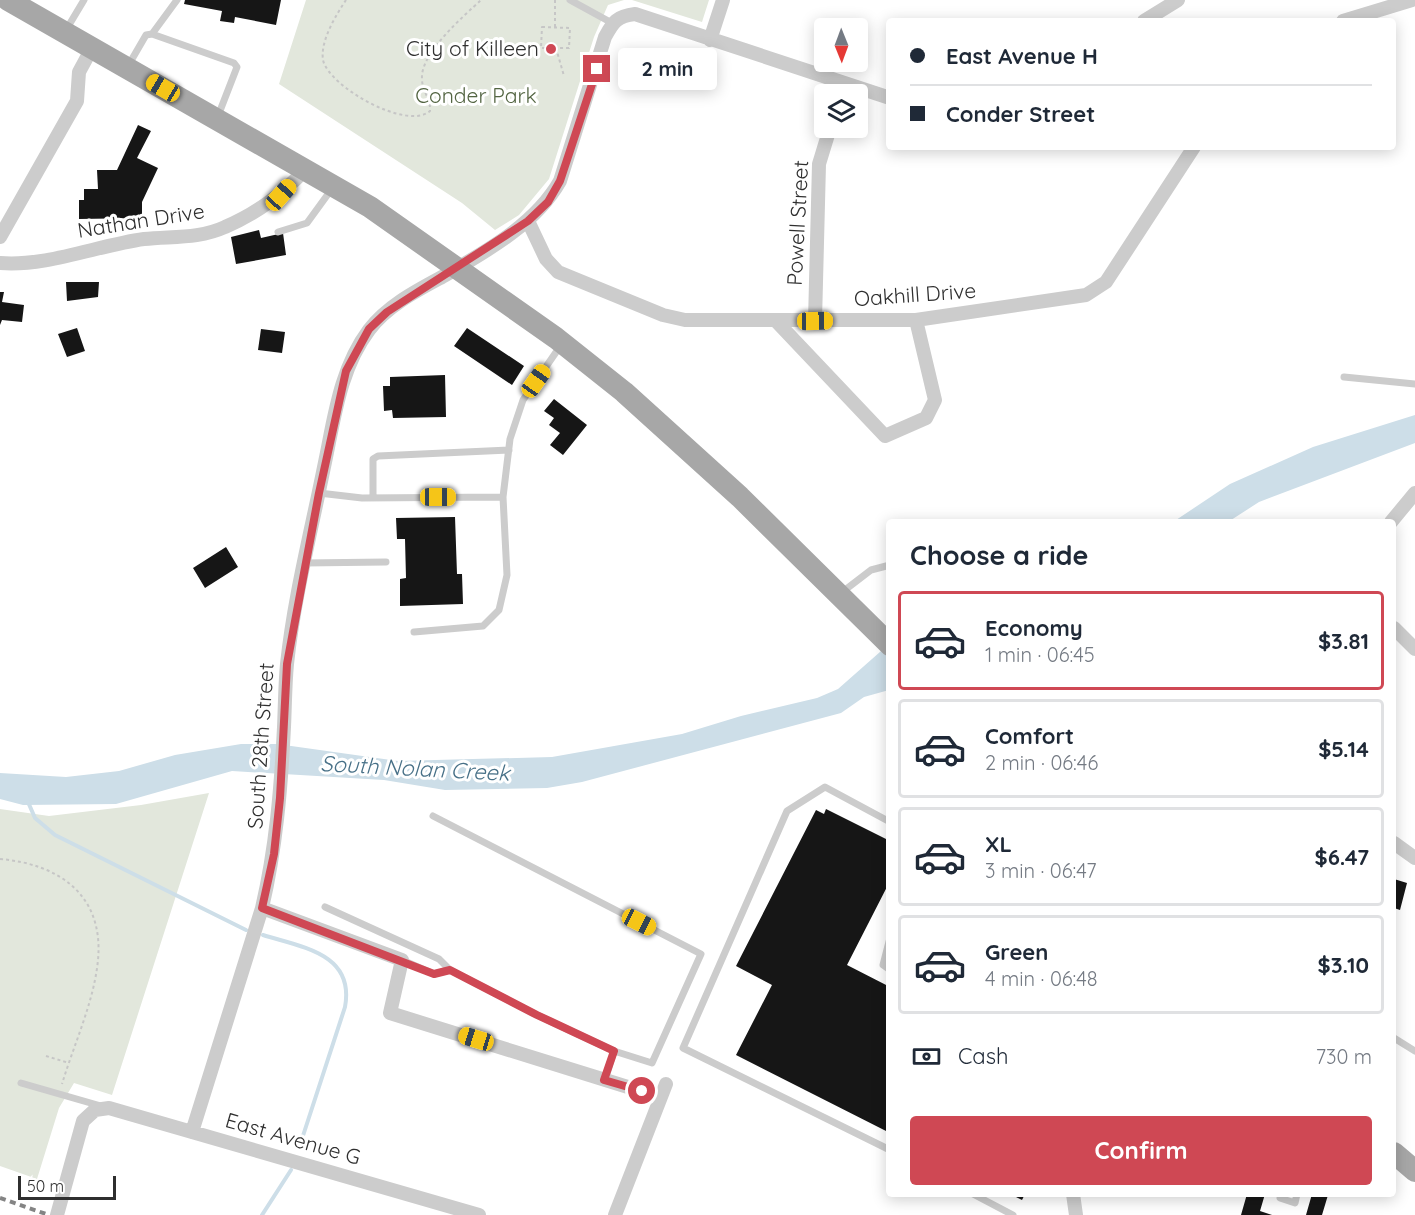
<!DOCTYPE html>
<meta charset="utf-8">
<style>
body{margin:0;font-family:Quicksand,sans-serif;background:#f6f6f7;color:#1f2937;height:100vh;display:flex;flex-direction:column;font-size:22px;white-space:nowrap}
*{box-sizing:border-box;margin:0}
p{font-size:20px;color:#747a83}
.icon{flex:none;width:33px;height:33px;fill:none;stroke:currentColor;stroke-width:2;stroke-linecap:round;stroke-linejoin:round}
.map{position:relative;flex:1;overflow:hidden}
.drawer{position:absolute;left:886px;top:519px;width:510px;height:678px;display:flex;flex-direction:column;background:#fff;border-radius:6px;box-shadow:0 3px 15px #0003}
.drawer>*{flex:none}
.banner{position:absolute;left:886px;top:18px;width:510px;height:132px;border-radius:6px;box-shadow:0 3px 15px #0003;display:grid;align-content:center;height:132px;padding:0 24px;background:#fff}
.needle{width:39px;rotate:179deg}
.fabs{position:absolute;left:814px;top:18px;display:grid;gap:12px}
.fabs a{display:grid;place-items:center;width:54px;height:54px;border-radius:6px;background:#fff;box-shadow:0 3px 15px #0003;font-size:30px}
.scale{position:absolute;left:18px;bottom:15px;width:98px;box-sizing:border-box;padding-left:6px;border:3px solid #2f2f2f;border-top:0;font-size:16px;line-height:21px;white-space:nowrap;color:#2f2f2f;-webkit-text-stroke:4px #fff;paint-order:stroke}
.end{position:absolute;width:27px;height:27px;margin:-14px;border:8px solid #cf4854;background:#fff;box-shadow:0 0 0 3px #fff}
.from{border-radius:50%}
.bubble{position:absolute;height:42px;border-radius:6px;background:#fff;box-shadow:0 3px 15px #0003;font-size:20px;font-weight:700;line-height:42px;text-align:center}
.car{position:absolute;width:18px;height:36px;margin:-18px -9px;border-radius:8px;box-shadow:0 0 4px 2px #0007;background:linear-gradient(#f5c518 24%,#345 0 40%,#f5c518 0 76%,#345 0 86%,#f5c518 0)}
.banner b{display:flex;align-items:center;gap:21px;height:57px;font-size:22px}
.banner b+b{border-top:2px solid #e0e1e3}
.banner i{width:15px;height:15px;background:#1f2937}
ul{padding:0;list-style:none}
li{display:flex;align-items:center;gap:18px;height:99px;margin:0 12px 9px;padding:0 12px;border:3px solid #e0e1e3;border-radius:6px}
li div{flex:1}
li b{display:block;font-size:22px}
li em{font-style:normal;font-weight:700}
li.on{border-color:#cf4854}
li>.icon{width:54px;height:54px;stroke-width:1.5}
h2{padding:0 24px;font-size:27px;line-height:72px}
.pay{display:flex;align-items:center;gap:15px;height:66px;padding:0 24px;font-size:22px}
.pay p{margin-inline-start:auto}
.cta{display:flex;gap:12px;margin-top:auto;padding:12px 24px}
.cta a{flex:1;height:69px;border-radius:6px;background:#cf4854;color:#fff;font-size:24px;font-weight:700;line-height:69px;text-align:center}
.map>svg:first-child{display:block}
</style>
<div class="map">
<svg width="1415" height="1215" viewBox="0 0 1415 1215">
<rect width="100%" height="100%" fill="#fff"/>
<!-- green -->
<path fill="#e2e7dc" d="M306,0H624L608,5L594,37L549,179L519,215L495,230L462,203L279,84Z
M632,0H709L702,22Z
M209,793L112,1095L74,1083L59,1108L37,1179L0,1166V809L49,816L141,805Z"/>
<!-- water -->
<path fill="#cddee8" d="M1415,415V443L1259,502L1228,522H1173L1230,484L1313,447Z
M889,644V690L864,697L841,713L582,782L547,788L445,790L384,780L232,771L116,804L23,805L0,799V773L66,777L119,771L175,755L241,744H277L398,761L552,757L682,734L741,716L817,698L838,689Z"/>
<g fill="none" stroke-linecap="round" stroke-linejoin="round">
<!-- stream -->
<path stroke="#cddee8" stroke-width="4" d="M28,802L35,818L55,835L246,930
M263,935C301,947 355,953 345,1007L299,1148
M262,1215L291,1170"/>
</g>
<!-- building -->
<path fill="#161616" d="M185,0H281L276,25L235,17L234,23L220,21L222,11L184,4Z
M138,125L151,131L137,158L158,168L142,202V218L79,219V200H84V189H98L97,170H117Z
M259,230L261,238L283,233L286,255L236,264L231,237Z
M66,282H99L98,297L67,301Z
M0,292H4L2,302L24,305L22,322L2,320L0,325Z
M77,328L85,351L67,357L58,334Z
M467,328L524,366L512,385L454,346Z
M261,329L285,332L282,353L258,350Z
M445,375L446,417L393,418L392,410L384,411L383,386H390V377Z
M554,399L587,425L563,455L550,445L560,433L549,425L554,418L544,411Z
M455,517L457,574H462L463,604L400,606V579L406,578L405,539H397L396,518Z
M226,547L238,567L205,588L193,568Z
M826,809L890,841V881L847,965L890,987V1133L736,1055L772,985L736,966L816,810L824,814Z
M1394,879L1407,883L1400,910L1394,908Z
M1010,1194H1025L1022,1200Z
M1247,1194H1265L1260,1211L1272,1215H1241Z
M1312,1194L1328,1195L1322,1215H1306Z"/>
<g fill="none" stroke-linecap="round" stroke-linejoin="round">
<!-- path -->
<path stroke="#c6c6c6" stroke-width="2" stroke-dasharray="3 3" stroke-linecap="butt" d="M346,0C336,15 320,41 323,60C329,87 407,131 430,111C431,99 422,91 422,79C420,53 464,16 481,0
M555,0V27
M542,27L570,28L569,48H541Z
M556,48L564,76
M0,859C59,864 104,895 98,960C94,1002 74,1044 62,1084
M46,1056L69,1063"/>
<!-- lane -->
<path stroke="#ccc" stroke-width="7" d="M570,0L612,23
M66,30L84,0
M152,34L177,0
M128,66L146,35L152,34L234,63L237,67L218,116
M278,232L307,223L331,190
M1344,377L1415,384
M319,493L362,498L503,497L507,575L499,610L483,626L414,632
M503,497L510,439L523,400L561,345
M373,498V459L378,456L509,450
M304,563L386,562
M841,593L871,570L890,565
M433,816L701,954L652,1063L614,1051L605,1080
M890,822L825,787L787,811L683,1048L890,1150
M325,907L439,959L450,970
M890,938L883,965L890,970
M402,960L434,974L450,970L537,1015L614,1051
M1394,1038L1415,1051
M21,1083L101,1106
M973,1194L1013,1215
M1281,1194L1280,1198L1295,1203L1297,1194"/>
<!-- street -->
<path stroke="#ccc" stroke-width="14" d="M1144,21L1178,0
M1343,21L1412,0
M710,40L723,0
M528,221L546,259L558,272L663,315L685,320H916L1086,295L1106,282L1194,147
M0,237L77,101L79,72L92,48
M0,263C46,267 99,245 144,239C172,236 199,239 225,227C258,213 282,194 306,169
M815,321L819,164L830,128
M777,322L885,436L926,418L935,400L916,320
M1391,522L1415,493
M1394,628L1415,649
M1394,843L1415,858
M262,908L402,960L390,1013L660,1097
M192,1132L262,908C276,848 281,789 284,727C285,706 285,685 287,664C294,598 311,532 324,467C334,421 339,370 369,330C387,306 416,291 442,277C485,252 535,225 560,181L605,37C613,22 617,16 635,14L890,98
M1073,1194L1076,1215
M57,1215L83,1121L95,1110L109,1108L479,1215
M615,1215L666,1084"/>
<!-- primary -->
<path stroke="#a7a7a7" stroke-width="22" d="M8,0L370,207L556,338L624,392L740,497L890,645
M1394,1153L1415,1171"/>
<!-- rail -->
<path stroke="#848484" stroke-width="4" stroke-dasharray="6 4.5" stroke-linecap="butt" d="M0,1198L49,1215"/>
</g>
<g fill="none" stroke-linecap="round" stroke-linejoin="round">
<!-- route -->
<path stroke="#cf4854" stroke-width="8" d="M597,69L560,181L548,202L528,221L387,312L369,329L346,371L319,493L287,664L280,798L274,854L262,908L434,974L450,970L537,1015L614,1051L604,1080L642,1091"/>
</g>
<!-- markers -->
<circle fill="#cf4854" stroke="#fff" stroke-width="2" cx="551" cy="49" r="6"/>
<g text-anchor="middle" stroke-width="6" stroke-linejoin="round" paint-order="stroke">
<!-- poi labels -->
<g font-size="21" fill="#2f2f2f" stroke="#fff" text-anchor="end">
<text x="539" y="56">City of Killeen</text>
</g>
<!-- park labels -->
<g font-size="21" fill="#536542" stroke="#fff">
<text x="476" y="103">Conder Park</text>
</g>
<!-- street labels -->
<g font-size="21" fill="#2f2f2f" stroke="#fff">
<text transform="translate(141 221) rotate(-9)" y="7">Nathan Drive</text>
<text transform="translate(798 223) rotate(-87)" y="7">Powell Street</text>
<text transform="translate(915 295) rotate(-4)" y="7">Oakhill Drive</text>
<text transform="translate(261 746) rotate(-86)" y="7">South 28th Street</text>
<text transform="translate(293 1139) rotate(16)" y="7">East Avenue G</text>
</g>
<!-- water labels -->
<g font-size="22" font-style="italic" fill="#477087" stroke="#fff">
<text transform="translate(415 768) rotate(3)" y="8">South Nolan Creek</text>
</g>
</g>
</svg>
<div class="fabs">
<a><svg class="needle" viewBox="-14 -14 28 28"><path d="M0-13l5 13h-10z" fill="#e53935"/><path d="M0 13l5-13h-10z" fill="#747a83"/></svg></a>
<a><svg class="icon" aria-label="layers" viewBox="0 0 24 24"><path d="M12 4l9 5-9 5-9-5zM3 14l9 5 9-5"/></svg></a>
</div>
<div class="scale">50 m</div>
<i class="end from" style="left:642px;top:1091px"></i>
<i class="end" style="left:597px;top:69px"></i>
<div class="bubble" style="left:618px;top:48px;width:99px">2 min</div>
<i class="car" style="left:163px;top:88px;rotate:300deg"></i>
<i class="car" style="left:281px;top:195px;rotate:42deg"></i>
<i class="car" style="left:815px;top:321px;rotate:89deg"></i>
<i class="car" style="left:536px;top:381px;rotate:35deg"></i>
<i class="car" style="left:438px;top:497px;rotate:90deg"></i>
<i class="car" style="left:639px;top:922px;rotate:117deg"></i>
<i class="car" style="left:476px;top:1039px;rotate:287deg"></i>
<div class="banner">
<b><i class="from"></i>East Avenue H</b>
<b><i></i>Conder Street</b>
</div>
<section class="drawer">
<h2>Choose a ride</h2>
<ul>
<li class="on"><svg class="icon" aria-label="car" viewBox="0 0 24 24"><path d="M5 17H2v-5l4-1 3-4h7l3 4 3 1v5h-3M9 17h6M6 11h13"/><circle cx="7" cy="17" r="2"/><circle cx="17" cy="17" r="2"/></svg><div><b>Economy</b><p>1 min · 06:45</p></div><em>$3.81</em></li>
<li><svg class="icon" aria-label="car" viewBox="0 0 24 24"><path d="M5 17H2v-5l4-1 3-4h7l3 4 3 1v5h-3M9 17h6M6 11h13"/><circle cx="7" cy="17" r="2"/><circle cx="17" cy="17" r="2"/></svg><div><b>Comfort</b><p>2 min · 06:46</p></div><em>$5.14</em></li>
<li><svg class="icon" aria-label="car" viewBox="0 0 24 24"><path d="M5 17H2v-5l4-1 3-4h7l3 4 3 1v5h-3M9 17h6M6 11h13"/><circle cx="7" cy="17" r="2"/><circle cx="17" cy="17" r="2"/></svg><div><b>XL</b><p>3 min · 06:47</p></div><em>$6.47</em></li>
<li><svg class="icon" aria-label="car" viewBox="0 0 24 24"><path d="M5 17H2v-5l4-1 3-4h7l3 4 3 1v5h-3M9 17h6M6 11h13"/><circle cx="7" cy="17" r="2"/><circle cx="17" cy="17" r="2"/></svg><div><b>Green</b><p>4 min · 06:48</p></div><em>$3.10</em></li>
</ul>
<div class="pay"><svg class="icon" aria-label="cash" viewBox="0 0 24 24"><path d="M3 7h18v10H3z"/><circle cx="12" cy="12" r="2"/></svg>Cash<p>730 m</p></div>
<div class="cta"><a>Confirm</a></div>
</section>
</div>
